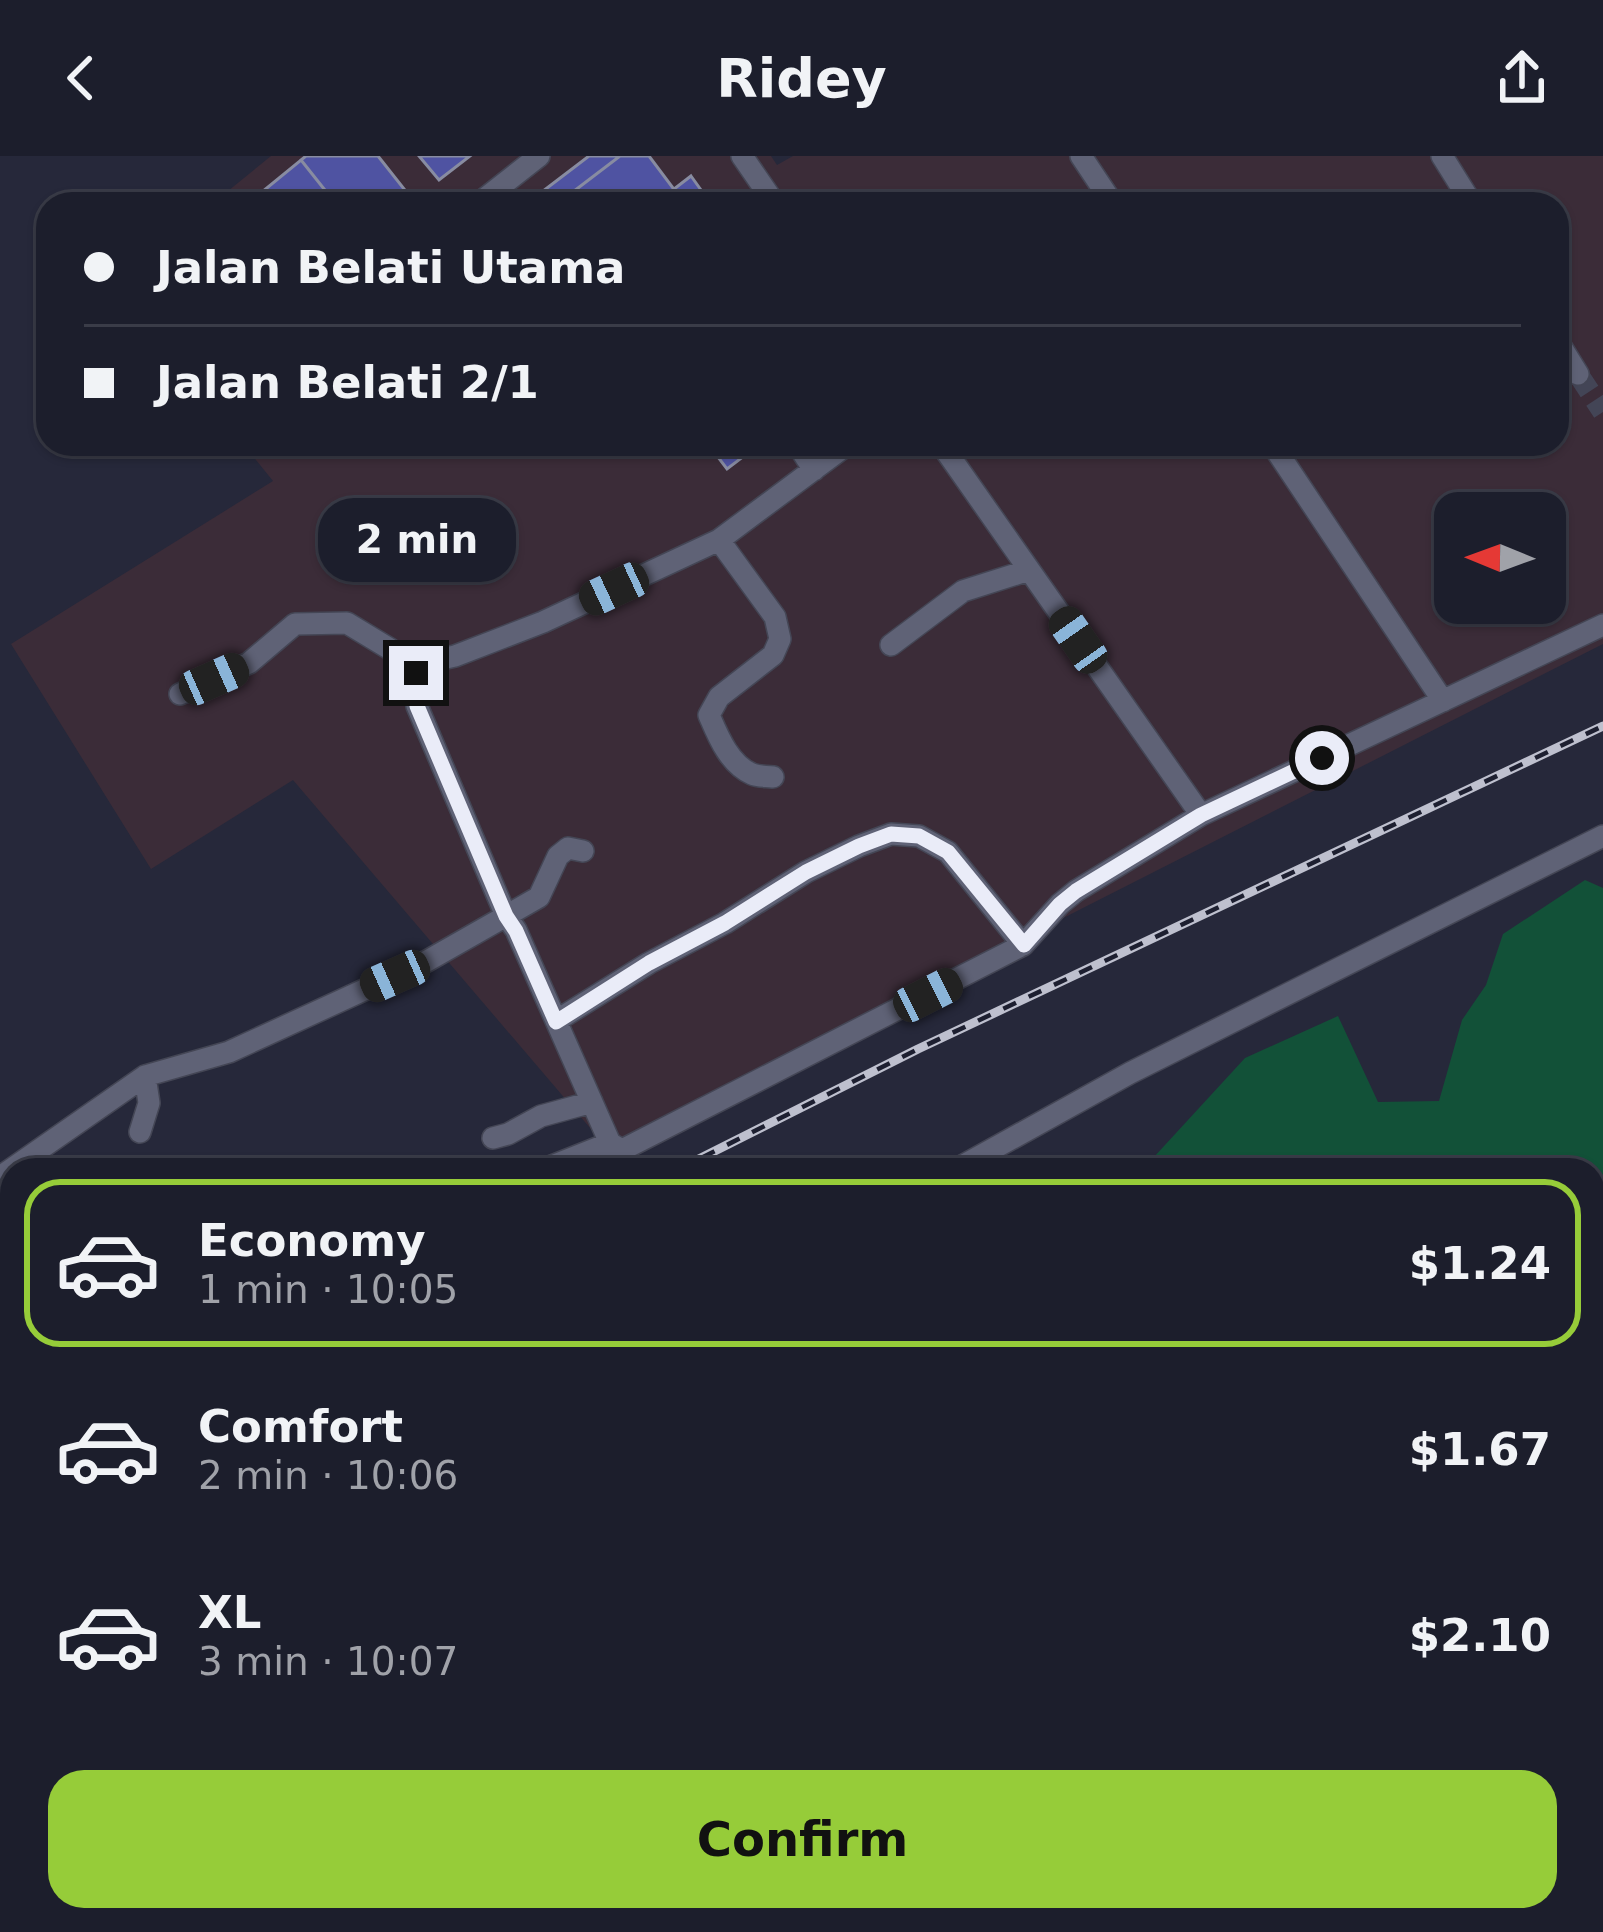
<!DOCTYPE html>
<meta charset="utf-8">
<style>
body{margin:0;font-family:"DejaVu Sans",sans-serif;background:#252734;color:#f1f3f6;height:100vh;display:flex;flex-direction:column;font-size:45px;white-space:nowrap}
*{box-sizing:border-box;margin:0}
p{font-size:39px;color:#a0a2a9}
.icon{flex:none;width:66px;height:66px;fill:none;stroke:currentColor;stroke-width:2;stroke-linecap:round;stroke-linejoin:round}
.map{position:relative;flex:1;overflow:hidden}
.sheet{position:absolute;left:0px;top:1002px;width:1605px;height:774px;display:flex;flex-direction:column;background:#1c1e2c;border-radius:36px 36px 0 0;box-shadow:0 3px 9px #0004,0 0 0 3px #3a3c48}
.sheet>*{flex:none}
.hud{position:absolute;left:36px;top:36px;width:1533px;height:264px;border-radius:36px;box-shadow:0 3px 9px #0004,0 0 0 3px #3a3c48;display:grid;align-content:center;height:264px;padding:0 48px;background:#1c1e2c}
.needle{width:78px;rotate:271deg}
.buttons{position:absolute;left:1434px;top:336px;display:grid;gap:24px}
.buttons a{display:grid;place-items:center;width:132px;height:132px;border-radius:24px;background:#1c1e2c;box-shadow:0 3px 9px #0004,0 0 0 3px #3a3c48;font-size:60px}
.end{position:absolute;width:54px;height:54px;margin:-27px;border:15px solid #eaecf8;background:#111;box-shadow:0 0 0 6px #111}
.from{border-radius:50%}
.bubble{position:absolute;height:84px;border-radius:36px;background:#1c1e2c;box-shadow:0 3px 9px #0004,0 0 0 3px #3a3c48;font-size:39px;font-weight:700;line-height:84px;text-align:center}
.car{position:absolute;width:36px;height:72px;margin:-36px -18px;border-radius:15px;box-shadow:0 0 9px 3px #0007;background:linear-gradient(#222 24%,#8ab4d8 0 40%,#222 0 76%,#8ab4d8 0 86%,#222 0)}
.hud b{display:flex;align-items:center;gap:42px;height:114px;font-size:45px}
.hud b+b{border-top:3px solid #3a3c48}
.hud i{width:30px;height:30px;background:#f1f3f6}
ul{padding:21px 0 0;list-style:none}
li{display:flex;align-items:center;gap:36px;height:168px;margin:0 24px 18px;padding:0 24px;border:6px solid transparent;border-radius:36px}
li div{flex:1}
li b{display:block;font-size:45px}
li em{font-style:normal;font-weight:700}
li.current{border-color:#96cc39}
li>.icon{width:108px;height:108px;stroke-width:1.5}
.primary-button{display:flex;gap:24px;margin-top:auto;padding:24px 48px}
.primary-button a{flex:1;height:138px;border-radius:36px;background:#96cc39;color:#111;font-size:48px;font-weight:700;line-height:138px;text-align:center}
header{display:flex;justify-content:space-between;align-items:center;height:156px;padding:0 48px;background:#1c1e2c;font-size:54px;font-weight:700}
.map>svg:first-child{display:block}
</style>
<header><svg class="icon" aria-label="back" viewBox="0 0 24 24"><path d="M15 5l-7 7 7 7"/></svg>Ridey<svg class="icon" aria-label="share" viewBox="0 0 24 24"><path d="M12 15V3M7 8l5-5 5 5M5 13v7h14v-7"/></svg></header>
<div class="map">
<svg width="1603" height="1776" viewBox="0 0 1603 1776">
<rect width="100%" height="100%" fill="#26283a"/>
<!-- industrial -->
<path fill="#3b2c38" fill-rule="evenodd" d="M271,0H771L777,9L793,0H1603V488L608,993L293,624L151,713L11,488L273,325L243,288H1557V48H212ZM1455,357H1545V447H1455Z"/>
<!-- green -->
<path fill="#125138" d="M1585,724L1603,732V1681L1593,1673V1014H1142L1245,902L1338,860L1378,946L1439,945L1462,864L1486,829L1503,778Z"/>
<!-- building -->
<path fill="#4f53a2" stroke="#888ca1" stroke-width="3" d="M306,0H378L412,43L406,48H336L301,4Z
M419,0H470L439,24Z
M589,0H620L557,48H526Z
M620,0H649L685,48H557Z
M301,4L336,48H263L257,40Z
M691,20L711,48H685L674,33Z
M708,288H760L727,313Z"/>
<g fill="none" stroke-linecap="round" stroke-linejoin="round">
<!-- minor-tunnel -->
<path stroke="#434556" stroke-width="21" stroke-dasharray="21 10" stroke-linecap="butt" d="M1578,218L1603,256"/>
<defs>
<path id="minor" d="M742,0L775,48
M1081,0L1113,48
M1442,0L1472,48
M478,48L539,0
M1557,184L1578,218
M797,288L814,314
M848,288L719,384L543,466L455,500L428,506L416,517L414,533L417,550L506,760L516,774L610,987L622,994L1023,789L1060,748L1076,735L1201,659L1603,469
M941,288L1201,659
M1272,288L1443,545
M719,384L775,461L780,483L773,499L719,541L709,559C718,580 729,608 752,618C759,621 766,620 773,621
M891,489L963,435L1029,414
M180,538L249,507L295,468L347,467L390,493L416,517
M556,865L649,807L725,767L806,716L859,690L891,678L919,680L948,696L1023,789
M140,976L149,947L145,920
M493,982L508,978L541,960L592,946
M542,1014L610,987
M955,1014L1130,917L1603,680
M0,1021L145,920L229,896L427,805L506,760L539,741L558,700L568,692L583,695
M0,1074L12,1093
M0,1254L12,1247
M574,1764L586,1776
M1004,1764L1009,1776
M1049,1764L1062,1776
M40,1776L52,1764
M1365,1776L1375,1764
M1444,1776L1452,1764"/>
</defs>
<!-- minor casing -->
<use href="#minor" stroke="#444655" stroke-width="24"/>
<!-- minor -->
<use href="#minor" stroke="#5f6276" stroke-width="21"/>
<defs>
<path id="rail" d="M677,1014L918,893L1603,570
M0,1438L12,1430"/>
</defs>
<!-- rail casing -->
<use href="#rail" stroke="#bec0ce" stroke-width="9"/>
<!-- rail -->
<use href="#rail" stroke="#1d1f30" stroke-width="4.5" stroke-dasharray="14" stroke-linecap="butt"/>
</g>
<g fill="none" stroke-linecap="round" stroke-linejoin="round">
<!-- route -->
<path stroke="#eaecf8" stroke-width="15" d="M416,517L414,533L417,550L506,760L516,775L556,866L649,807L725,767L806,716L859,690L891,678L919,680L948,696L1024,789L1060,748L1076,735L1201,659L1322,602"/>
</g>
</svg>
<div class="buttons">
<a><svg class="needle" viewBox="-14 -14 28 28"><path d="M0-13l5 13h-10z" fill="#e53935"/><path d="M0 13l5-13h-10z" fill="#a0a2a9"/></svg></a>
</div>
<i class="end from" style="left:1322px;top:602px"></i>
<i class="end" style="left:416px;top:517px"></i>
<div class="bubble" style="left:318px;top:342px;width:198px">2 min</div>
<i class="car" style="left:614px;top:433px;rotate:245deg"></i>
<i class="car" style="left:1078px;top:484px;rotate:325deg"></i>
<i class="car" style="left:214px;top:523px;rotate:66deg"></i>
<i class="car" style="left:395px;top:820px;rotate:246deg"></i>
<i class="car" style="left:928px;top:839px;rotate:63deg"></i>
<div class="hud">
<b><i class="from"></i>Jalan Belati Utama</b>
<b><i></i>Jalan Belati 2/1</b>
</div>
<section class="sheet">
<ul>
<li class="current"><svg class="icon" aria-label="car" viewBox="0 0 24 24"><path d="M5 17H2v-5l4-1 3-4h7l3 4 3 1v5h-3M9 17h6M6 11h13"/><circle cx="7" cy="17" r="2"/><circle cx="17" cy="17" r="2"/></svg><div><b>Economy</b><p>1 min · 10:05</p></div><em>$1.24</em></li>
<li><svg class="icon" aria-label="car" viewBox="0 0 24 24"><path d="M5 17H2v-5l4-1 3-4h7l3 4 3 1v5h-3M9 17h6M6 11h13"/><circle cx="7" cy="17" r="2"/><circle cx="17" cy="17" r="2"/></svg><div><b>Comfort</b><p>2 min · 10:06</p></div><em>$1.67</em></li>
<li><svg class="icon" aria-label="car" viewBox="0 0 24 24"><path d="M5 17H2v-5l4-1 3-4h7l3 4 3 1v5h-3M9 17h6M6 11h13"/><circle cx="7" cy="17" r="2"/><circle cx="17" cy="17" r="2"/></svg><div><b>XL</b><p>3 min · 10:07</p></div><em>$2.10</em></li>
</ul>
<div class="primary-button"><a>Confirm</a></div>
</section>
</div>
